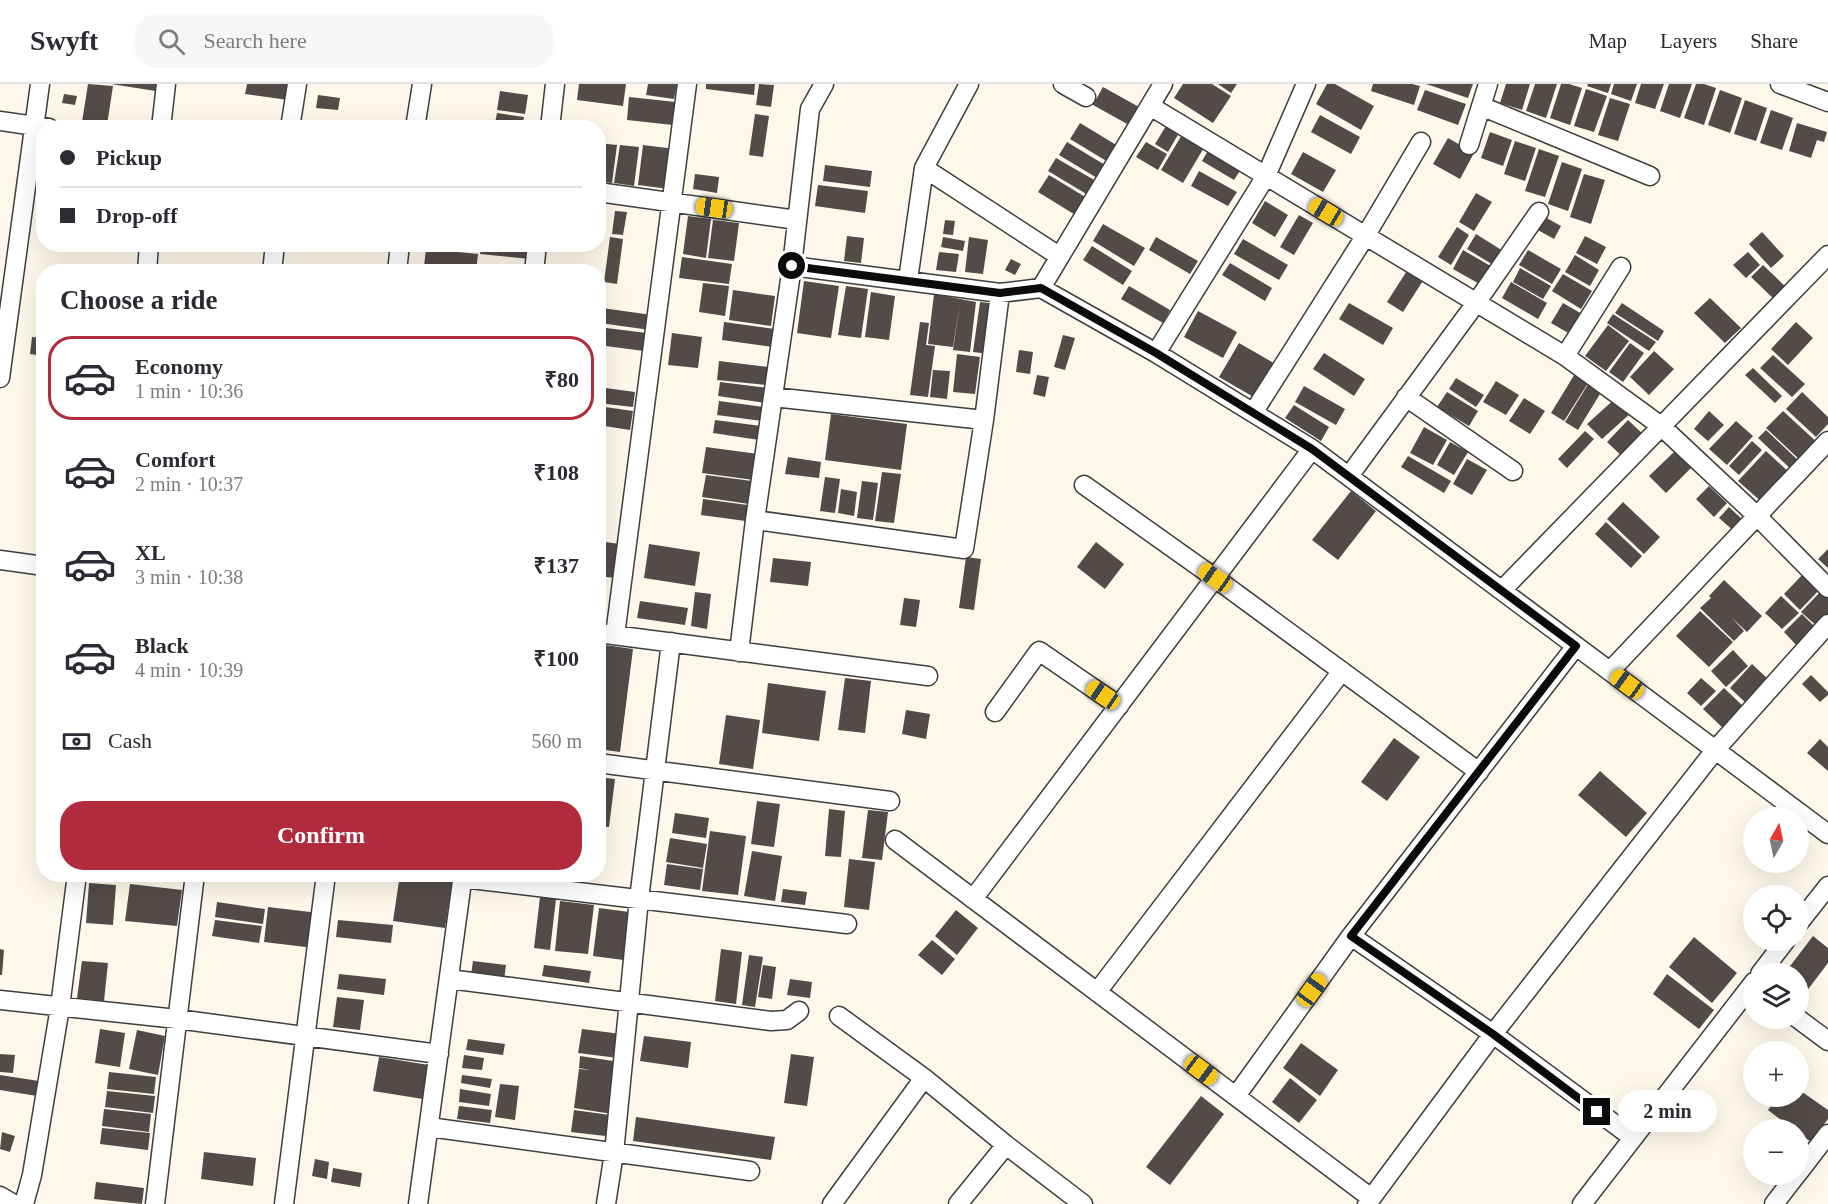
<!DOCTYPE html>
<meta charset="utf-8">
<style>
body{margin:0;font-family:Georgia,serif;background:#f7f7f7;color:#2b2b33;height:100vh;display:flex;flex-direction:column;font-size:22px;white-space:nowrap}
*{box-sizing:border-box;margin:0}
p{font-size:20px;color:#7c7c81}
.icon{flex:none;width:33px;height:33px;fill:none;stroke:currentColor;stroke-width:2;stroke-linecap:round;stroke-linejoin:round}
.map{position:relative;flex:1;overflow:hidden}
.details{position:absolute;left:36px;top:180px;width:570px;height:618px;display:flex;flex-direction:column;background:#fff;border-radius:24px;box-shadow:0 6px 24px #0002}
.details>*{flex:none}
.banner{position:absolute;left:36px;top:36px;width:570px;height:132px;border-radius:24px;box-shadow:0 6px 24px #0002;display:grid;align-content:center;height:132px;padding:0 24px;background:#fff}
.needle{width:39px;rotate:9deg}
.fabs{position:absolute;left:1743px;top:723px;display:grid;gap:12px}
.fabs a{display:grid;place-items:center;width:66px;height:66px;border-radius:50%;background:#fff;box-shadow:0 6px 24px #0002;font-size:30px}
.end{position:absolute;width:27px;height:27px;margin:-14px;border:8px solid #0b0b0b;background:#fff;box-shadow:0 0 0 3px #fff}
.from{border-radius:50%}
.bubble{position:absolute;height:42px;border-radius:21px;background:#fff;box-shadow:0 6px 24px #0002;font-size:20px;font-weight:800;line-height:42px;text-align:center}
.car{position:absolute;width:18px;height:36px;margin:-18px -9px;border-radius:8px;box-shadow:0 0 4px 2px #0007;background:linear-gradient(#f5c518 24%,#345 0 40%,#f5c518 0 76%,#345 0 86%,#f5c518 0)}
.banner b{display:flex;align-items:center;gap:21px;height:57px;font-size:22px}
.banner b+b{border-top:2px solid #e1e1e2}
.banner i{width:15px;height:15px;background:#2b2b33}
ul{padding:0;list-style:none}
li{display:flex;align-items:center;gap:18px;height:84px;margin:0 12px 9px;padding:0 12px;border:3px solid transparent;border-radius:24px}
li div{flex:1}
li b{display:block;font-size:22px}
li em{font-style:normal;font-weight:800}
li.active{border-color:#b22b3d}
li>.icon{width:54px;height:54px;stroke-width:1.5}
h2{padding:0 24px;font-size:27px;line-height:72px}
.pay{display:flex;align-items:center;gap:15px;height:66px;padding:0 24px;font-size:22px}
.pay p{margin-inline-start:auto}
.cta{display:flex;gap:12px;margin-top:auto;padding:12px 24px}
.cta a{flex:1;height:69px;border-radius:24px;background:#b22b3d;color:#fff;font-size:24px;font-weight:800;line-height:69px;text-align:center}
header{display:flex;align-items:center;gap:36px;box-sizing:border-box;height:84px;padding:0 30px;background:#fff;border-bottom:2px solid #e1e1e2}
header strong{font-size:28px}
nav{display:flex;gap:33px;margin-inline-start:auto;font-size:21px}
.search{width:420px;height:54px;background:#f7f7f7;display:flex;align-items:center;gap:15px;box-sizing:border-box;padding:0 21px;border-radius:24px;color:#7c7c81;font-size:22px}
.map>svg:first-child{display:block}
</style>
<header>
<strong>Swyft</strong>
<div class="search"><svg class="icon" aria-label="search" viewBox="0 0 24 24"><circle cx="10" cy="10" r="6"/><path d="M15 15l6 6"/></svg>Search here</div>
<nav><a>Map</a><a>Layers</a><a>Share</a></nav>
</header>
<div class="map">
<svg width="1828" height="1120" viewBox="0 0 1828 1120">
<rect width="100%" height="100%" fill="#fef8ea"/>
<!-- building -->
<path fill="#534b48" d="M88,0L113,2L107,41L82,38Z
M111,0H163L162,8Z
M247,0H290L288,16L245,10Z
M579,0H626L623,22L577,16Z
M648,0H677L674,15L646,11Z
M706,0H755L754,11L706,5Z
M759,0L774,1L771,23L756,21Z
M1183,0H1212L1231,12L1213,39L1174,14Z
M1218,0H1237L1231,9Z
M1327,0H1335L1374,22L1361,46L1316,20Z
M1373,0H1412L1420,2L1414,21L1371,7Z
M1426,0H1473L1468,14Z
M1506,0H1530L1522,26L1500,19Z
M1535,0H1557L1546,34L1526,27Z
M1561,0H1569L1582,4L1570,41L1550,34Z
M1588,0H1611L1608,9L1587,2Z
M1614,0H1637L1631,17L1611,10Z
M1641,0H1664L1655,25L1635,19Z
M1669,0H1692L1680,34L1660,27Z
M1696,0H1704L1716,4L1704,41L1684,34Z
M1103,3L1139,23L1129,41L1093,21Z
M1586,5L1607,12L1594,48L1574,42Z
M1425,6L1466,20L1458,41L1417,26Z
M1720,6L1742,14L1730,49L1708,41Z
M500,7L528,11L525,30L497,26Z
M64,10L77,12L75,21L62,19Z
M318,11L340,14L338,26L316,24Z
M629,13L676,18L673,41L627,36Z
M1610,14L1630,20L1618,57L1598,51Z
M1745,16L1767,24L1756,57L1734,50Z
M1771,26L1793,34L1782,66L1760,59Z
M497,29L524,33L522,44H494Z
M755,30L769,32L763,73L749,71Z
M1320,31L1360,53L1351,70L1311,48Z
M1080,39L1118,62L1108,78L1070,55Z
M1797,39L1827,48L1824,58L1817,56L1811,74L1789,67Z
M1166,42L1179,49L1168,68L1155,60Z
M1490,48L1512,56L1503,82L1481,74Z
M1183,49L1205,62L1183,99L1161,86Z
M1448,54L1474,69L1460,95L1433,80Z
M1515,57L1536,64L1525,97L1504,90Z
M1067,58L1105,81L1097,94L1059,71Z
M1146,58L1167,70L1158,86L1136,73Z
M598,59L617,61L612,99L598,97Z
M620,61L639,63L634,102L614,99Z
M643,61L675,65L669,105L638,101Z
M1210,63L1243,82L1234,96L1202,77Z
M1539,65L1559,72L1545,113L1525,107Z
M1303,68L1336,86L1323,108L1291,90Z
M1056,74L1096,97L1088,111L1048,87Z
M1562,78L1582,85L1568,127L1548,120Z
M825,81L872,87L870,103L823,97Z
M1199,87L1237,108L1228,122L1191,102Z
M695,90L719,93L717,109L693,105Z
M1584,90L1605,96L1591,140L1570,133Z
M1049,91L1087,114L1077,132L1038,108Z
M818,101L868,107L865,129L815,122Z
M1476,109L1492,118L1474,147L1459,138Z
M1265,117L1288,131L1275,153L1252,139Z
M615,127L627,128L623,151L612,150Z
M1299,131L1313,139L1294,171L1280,163Z
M688,132L711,135L706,174L683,170Z
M1543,132L1561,142L1554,155L1536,145Z
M713,136L739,139L734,177L708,174Z
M945,136L955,137L953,151L943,150Z
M1103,140L1145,164L1134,182L1093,157Z
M1457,143L1469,151L1451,181L1438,173Z
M1762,148L1784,172L1771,184L1749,160Z
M1476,150L1503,167L1495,182L1467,165Z
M847,152L864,154L861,179L844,177Z
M1585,152L1606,163L1597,180L1576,169Z
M610,153L623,155L617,200L604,198Z
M943,153L965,157L963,167L941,163Z
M969,153L988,156L983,190L965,188Z
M1156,153L1198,177L1190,190L1149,166Z
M1243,155L1288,181L1279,196L1234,170Z
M443,160H478L477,166Z
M482,160H531L529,175L480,170Z
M1092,162L1132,187L1123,201L1083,176Z
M426,165L478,170L476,188L424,182Z
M1463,166L1494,184L1483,202L1453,185Z
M1528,166L1561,185L1552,200L1519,181Z
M939,168L959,170L956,188L936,186Z
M1748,168L1760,181L1746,194L1733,181Z
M1575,171L1599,186L1590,202L1565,188Z
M682,173L732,180L729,200L679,194Z
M1011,175L1021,180L1015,191L1005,186Z
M1230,179L1272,204L1265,217L1222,191Z
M1763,181L1790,207L1778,219L1751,193Z
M1410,182L1426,192L1403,228L1387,218Z
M1520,184L1551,202L1543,215L1513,198Z
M1563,190L1592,207L1581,225L1552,207Z
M804,197L839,202L831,254L797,249Z
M1511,198L1547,219L1538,235L1502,214Z
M703,199L729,202L725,232L699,228Z
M846,202L868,205L861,254L838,251Z
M1129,202L1170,226L1163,239L1121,215Z
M733,206L775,212L771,242L729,236Z
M871,208L895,212L889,256L865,253Z
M934,210L976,218L970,268L953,266L960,218L953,263L928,260Z
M1710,214L1741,244L1725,259L1694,229Z
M980,218L997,220L990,270L973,268Z
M1349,219L1393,244L1383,261L1339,235Z
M1563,219L1582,230L1570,250L1551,239Z
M1622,219L1664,247L1658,257L1615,229Z
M602,224L652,231L650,246L600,239Z
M1198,227L1237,248L1223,274L1184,253Z
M1613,230L1656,258L1649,267L1607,239Z
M724,238L775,245L773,263L722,256Z
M920,238L929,239L926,261L935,262L928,313L910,311Z
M1796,238L1813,254L1788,281L1771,265Z
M1608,241L1629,257L1606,287L1585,272Z
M598,243L647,249L644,267L598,261Z
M672,249L702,253L698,284L668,281Z
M1063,251L1075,254L1065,286L1054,283Z
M32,253L44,254V272L30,270Z
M1239,259L1277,281L1257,315L1219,293Z
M1630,259L1644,269L1623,298L1609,288Z
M1019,266L1033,268L1030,290L1016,288Z
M1654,267L1674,285L1649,311L1630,293Z
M1324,269L1365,295L1354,312L1313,285Z
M957,270L980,273L975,310L953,308Z
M1773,271L1805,300L1792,313L1760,284Z
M719,277L769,283L767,301L717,296Z
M1753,284L1782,312L1775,319L1745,291Z
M933,286L950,287L947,315L930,313Z
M1576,288L1590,296L1564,337L1551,329Z
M1037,291L1049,293L1045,313L1033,310Z
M1456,294L1484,311L1476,323L1449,305Z
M1496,297L1519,311L1506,331L1483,318Z
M1590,297L1603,305L1578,346L1565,338Z
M720,298L768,304L766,319L718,312Z
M1304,302L1345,325L1336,341L1295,318Z
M598,303L635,308L633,323L598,319Z
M1447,308L1478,327L1469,342L1437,323Z
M1802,308L1828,333V340L1816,353L1786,325Z
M1618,312L1632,328L1602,355L1587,340Z
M1524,314L1545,327L1530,350L1509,337Z
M719,317L764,323L762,337L717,331Z
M1294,321L1329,343L1321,357L1285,334Z
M598,322L633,327L630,346L598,341Z
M1709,327L1724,341L1708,357L1694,345Z
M1783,327L1820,361L1803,379L1766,344Z
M831,330L907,340L901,386L825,376Z
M715,336L761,342L759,356L713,349Z
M1628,336L1646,353L1625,375L1607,358Z
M1736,337L1753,352L1727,381L1709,365Z
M1424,343L1447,356L1433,381L1410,369Z
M1766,346L1802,380L1794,388L1758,354Z
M1585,347L1594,355L1567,384L1558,375Z
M1752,357L1762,366L1739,391L1729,382Z
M1450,358L1468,368L1454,391L1437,381Z
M706,363L758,370L754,396L702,389Z
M1675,367L1691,384L1666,409L1649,392Z
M1766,367L1792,391L1764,420L1738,397Z
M1408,372L1451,397L1444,409L1401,383Z
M788,373L821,378L819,394L785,390Z
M1467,375L1487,386L1472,411L1453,400Z
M882,388L901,390L894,439L875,437Z
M706,391L752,397L749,420L702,413Z
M825,393L840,395L835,429L820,427Z
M862,397L878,399L873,436L857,434Z
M1709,402L1727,419L1714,433L1696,415Z
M841,405L857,408L854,432L838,429Z
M1351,407L1376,427L1338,476L1312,456Z
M703,415L755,422L753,438L701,431Z
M1623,418L1660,453L1644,470L1607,435Z
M1729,423L1744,437L1735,448L1719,434Z
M1606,438L1642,472L1631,484L1595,450Z
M598,457L620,460L615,494L598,492Z
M1096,458L1124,480L1105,505L1077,483Z
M649,460L700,468L695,502L644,494Z
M1828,465V484L1818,475Z
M966,473L981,475L974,526L959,524Z
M773,474L811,478L808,502L770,498Z
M1804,489L1821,504L1800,526L1784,510Z
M1724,496L1762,532L1747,548L1732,534L1744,547L1734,557L1700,524L1711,514L1709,512Z
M1823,505L1828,510V534L1819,544L1801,528Z
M695,508L711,510L707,545L691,542Z
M1781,512L1799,529L1782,545L1765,529Z
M904,514L920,516L916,543L900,541Z
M640,517L688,524L685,541L637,534Z
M1700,527L1733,558L1709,583L1676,552Z
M1802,530L1817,545L1798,563L1784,548Z
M598,560L633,565L620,668L598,665Z
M1733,566L1748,582L1726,603L1711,587Z
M1752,580L1769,596L1747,620L1730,604Z
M1811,591L1828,608V611L1820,618L1802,600Z
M845,594L871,597L865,649L838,646Z
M1701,594L1716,607L1701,622L1687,609Z
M768,599L826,607L819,657L762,649Z
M1724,604L1745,624L1724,645L1703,625Z
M906,626L930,630L926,655L902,650Z
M726,631L760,636L753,685L719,680Z
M1394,654L1420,673L1387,717L1361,698Z
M1820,655L1828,663V687L1807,669Z
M1600,687L1647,729L1626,753L1578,711Z
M598,693L615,695L609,743L598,742Z
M757,717L780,720L774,763L751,760Z
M829,725L845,727L841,773L825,772Z
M868,726L888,728L882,776L862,774Z
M675,729L709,734L706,754L672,749Z
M710,747L746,752L738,811L702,807Z
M670,754L707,760L703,784L666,778Z
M752,767L782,772L775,817L744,812Z
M849,775L875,778L869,826L844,823Z
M667,780L703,785L700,806L664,801Z
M400,790H453L445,844L393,837Z
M89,799L116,801L113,841L86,839Z
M130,800L182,806L177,842L125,837Z
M783,805L807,808L805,821L781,818Z
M540,813L556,815L550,866L534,864Z
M560,817L594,821L588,870L555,867Z
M217,818L265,825L263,840L215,833Z
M268,823L319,829L314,864L264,858Z
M599,824L637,829L631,877L593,872Z
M956,826L978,844L957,871L935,852Z
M215,836L262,842L259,859L212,852Z
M338,836L393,841L391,859L336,853Z
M1813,852L1828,864V879L1803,912L1798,908V890H1784Z
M1694,853L1737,889L1712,919L1669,883Z
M932,856L955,875L942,891L918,871Z
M0,865L4,866L2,891H0Z
M721,865L742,868L736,920L715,917Z
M749,871L763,873L755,923L742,921Z
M82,877L108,879L104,917L77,914Z
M473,877L506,881L504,896L471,891Z
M544,881L591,887L589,899L542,892Z
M763,881L776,883L772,915L758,913Z
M339,890L386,895L384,911L337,905Z
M1667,890L1714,926L1699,945L1653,910Z
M790,895L812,898L810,914L787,911Z
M337,913L364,916L360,946L333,943Z
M100,945L125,949L120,983L95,979Z
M582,945L621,950L618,974L578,969Z
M137,946L165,952L158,991L129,985Z
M644,952L691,958L688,984L640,977Z
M468,955L505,960L503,971L466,966Z
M1301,959L1338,986L1320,1012L1283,984Z
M0,970L15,971L13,989L0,988Z
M791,970L814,973L807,1022L784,1019Z
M464,971L484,974L482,986L462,984Z
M580,972L620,978L612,1030L574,1024L579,985L590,986L579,984Z
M379,973L429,981L423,1015L373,1007Z
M109,988L156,993L154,1010L107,1005Z
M0,991L39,997L37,1012L0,1006Z
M462,991L492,995L490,1004L461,999Z
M1290,994L1317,1016L1299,1039L1272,1018Z
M500,1000L519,1002L515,1036L495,1033Z
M460,1005L491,1010L489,1022L459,1018Z
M1798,1005L1828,1026V1035L1811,1058L1798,1049V1046H1794L1768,1026L1778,1012H1798Z
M107,1007L155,1012L153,1029L105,1023Z
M1201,1012L1224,1030L1170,1101L1146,1083Z
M459,1022L492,1026L490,1039L457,1035Z
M104,1025L151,1030L149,1048L102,1042Z
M574,1026L617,1032L614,1053L571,1048Z
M636,1033L775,1053L771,1076L633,1057Z
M102,1044L150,1049L148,1066L100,1060Z
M2,1048L15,1052L10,1068L0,1065Z
M204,1068L256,1074L253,1102L201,1095Z
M315,1075L329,1078L327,1095L312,1092Z
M333,1084L362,1089L360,1103L331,1098Z
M96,1098L144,1104L142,1120L94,1115Z"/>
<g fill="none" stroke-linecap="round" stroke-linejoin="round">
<defs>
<path id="minor" d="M1063,0L1086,13
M1780,0L1828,18
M1150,22L1565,272L1661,342L1756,431L1828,504
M1481,22L1650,92
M0,37L49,44
M161,44L166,0
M290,44L297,0
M415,44L422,0
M550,44L555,0
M1469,61L1488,0
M924,84L1059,172
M598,108L797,136
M792,182L1000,209L1041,204L1156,269L1312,365L1828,750
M147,188L149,160
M272,188L275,160
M397,188L400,160
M534,188L537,160
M908,196L924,84L969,0
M1041,204L1163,0
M1156,269L1266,92L1306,0
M1565,272L1621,183
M0,294L40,0
M773,313L984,336
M1406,313L1513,387
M1253,329L1366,151L1421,58
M1349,392L1476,219L1539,128
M1084,401L1215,494L1479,688
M755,436L964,465L984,336L1000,209
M0,476L44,482
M1502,506L1828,171
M598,549L928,592
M615,551L687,0
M1576,562L1351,852L1493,950L1632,1053
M739,568L755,436L792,182L810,25L824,0
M1610,587L1828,357
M995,628L1039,567L1119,622
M598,679L890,717
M895,756L1371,1114
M462,794L847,840
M973,815L1312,365
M1798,840L1828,802
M1760,890L1786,856
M449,895L771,937L787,936L799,927
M1097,908L1342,587
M0,916L177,935L439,970
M839,932L924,994L1006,1061L1083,1120
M1797,934L1828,957
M1236,1012L1351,852
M429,1043L750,1087
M1798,1089L1828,1050
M0,1112L14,1120
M24,1120L32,1091L60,923L77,790
M155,1120L195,790
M284,1120L326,790
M418,1120L463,790
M606,1120L614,1069L639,815L671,558
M832,1120L924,994
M958,1120L1006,1061
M1367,1120L1493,950L1716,665L1828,540
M1582,1120L1754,898
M1774,1120L1797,1090"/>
</defs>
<!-- minor casing -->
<use href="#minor" stroke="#3e3e3e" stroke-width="21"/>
<!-- minor -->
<use href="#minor" stroke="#fff" stroke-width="18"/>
</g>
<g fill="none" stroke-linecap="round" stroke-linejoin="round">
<!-- route -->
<path stroke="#0b0b0b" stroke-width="8" d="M792,182L1000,209L1041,204L1156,269L1312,365L1576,562L1351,852L1493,950L1597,1028"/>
</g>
</svg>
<div class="fabs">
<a><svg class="needle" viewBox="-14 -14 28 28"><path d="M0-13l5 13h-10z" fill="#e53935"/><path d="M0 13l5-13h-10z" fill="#7c7c81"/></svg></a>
<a><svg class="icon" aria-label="locate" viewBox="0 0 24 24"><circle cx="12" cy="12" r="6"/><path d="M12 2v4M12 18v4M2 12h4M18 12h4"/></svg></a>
<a><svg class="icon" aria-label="layers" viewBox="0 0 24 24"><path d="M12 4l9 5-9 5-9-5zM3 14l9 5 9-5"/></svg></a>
<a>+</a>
<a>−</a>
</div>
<i class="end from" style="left:792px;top:182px"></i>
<i class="end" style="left:1597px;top:1028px"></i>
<div class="bubble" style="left:1618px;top:1006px;width:99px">2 min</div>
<i class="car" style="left:714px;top:124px;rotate:278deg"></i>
<i class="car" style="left:1326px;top:128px;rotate:301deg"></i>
<i class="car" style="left:1215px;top:494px;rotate:305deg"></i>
<i class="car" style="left:1627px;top:600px;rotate:306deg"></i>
<i class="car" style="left:1103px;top:611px;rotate:304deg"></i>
<i class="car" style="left:1312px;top:906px;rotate:36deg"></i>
<i class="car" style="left:1201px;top:986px;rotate:127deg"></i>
<div class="banner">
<b><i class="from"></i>Pickup</b>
<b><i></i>Drop-off</b>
</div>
<section class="details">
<h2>Choose a ride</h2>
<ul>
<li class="active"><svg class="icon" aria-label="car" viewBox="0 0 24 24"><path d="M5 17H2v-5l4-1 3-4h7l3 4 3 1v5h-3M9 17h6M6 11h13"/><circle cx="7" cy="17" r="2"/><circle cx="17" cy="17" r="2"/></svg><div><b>Economy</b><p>1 min · 10:36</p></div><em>₹80</em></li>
<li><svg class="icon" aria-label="car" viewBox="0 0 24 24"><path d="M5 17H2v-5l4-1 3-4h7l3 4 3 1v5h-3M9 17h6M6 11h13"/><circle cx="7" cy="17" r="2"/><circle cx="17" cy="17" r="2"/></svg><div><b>Comfort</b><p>2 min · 10:37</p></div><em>₹108</em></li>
<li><svg class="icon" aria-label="car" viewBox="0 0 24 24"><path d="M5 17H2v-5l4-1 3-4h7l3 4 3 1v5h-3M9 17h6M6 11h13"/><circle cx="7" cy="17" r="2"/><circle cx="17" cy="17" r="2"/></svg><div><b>XL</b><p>3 min · 10:38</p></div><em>₹137</em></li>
<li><svg class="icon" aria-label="car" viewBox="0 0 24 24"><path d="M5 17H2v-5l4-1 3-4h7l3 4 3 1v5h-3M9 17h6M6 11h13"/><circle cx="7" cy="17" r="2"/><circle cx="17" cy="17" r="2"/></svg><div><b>Black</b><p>4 min · 10:39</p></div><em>₹100</em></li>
</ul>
<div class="pay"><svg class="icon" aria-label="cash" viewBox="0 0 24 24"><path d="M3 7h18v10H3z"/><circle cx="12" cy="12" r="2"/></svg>Cash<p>560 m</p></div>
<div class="cta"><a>Confirm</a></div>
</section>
</div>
